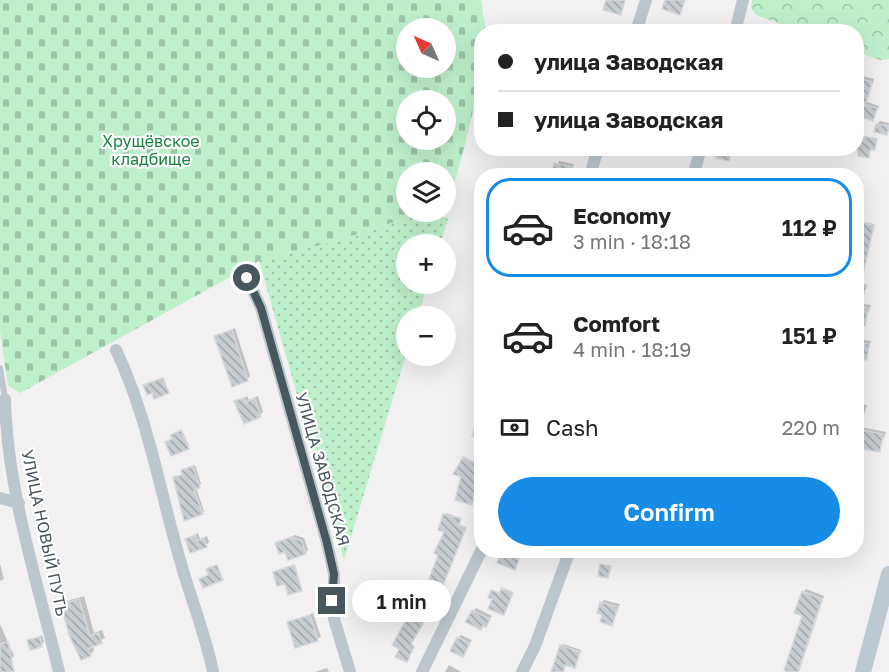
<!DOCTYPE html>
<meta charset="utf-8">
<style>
body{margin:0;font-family:"Golos Text",sans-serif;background:#f2f2f2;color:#222;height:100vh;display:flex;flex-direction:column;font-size:22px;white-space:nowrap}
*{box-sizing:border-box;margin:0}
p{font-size:20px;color:#767676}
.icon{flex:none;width:33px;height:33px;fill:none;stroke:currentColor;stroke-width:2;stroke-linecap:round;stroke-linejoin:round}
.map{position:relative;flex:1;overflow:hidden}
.drawer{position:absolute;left:474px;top:168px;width:390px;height:390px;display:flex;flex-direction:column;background:#fff;border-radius:24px;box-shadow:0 6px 24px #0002}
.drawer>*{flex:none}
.banner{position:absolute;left:474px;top:24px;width:390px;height:132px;border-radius:24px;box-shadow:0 6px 24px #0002;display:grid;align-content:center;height:132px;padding:0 24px;background:#fff}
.needle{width:39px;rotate:315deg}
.tools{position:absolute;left:396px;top:18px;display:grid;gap:12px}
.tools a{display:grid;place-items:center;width:60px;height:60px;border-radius:50%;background:#fff;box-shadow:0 6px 24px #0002;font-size:30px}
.end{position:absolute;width:27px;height:27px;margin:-14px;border:8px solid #48575e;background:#fff;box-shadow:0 0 0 3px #fff}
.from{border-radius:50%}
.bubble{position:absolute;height:42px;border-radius:21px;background:#fff;box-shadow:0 6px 24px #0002;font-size:20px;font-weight:600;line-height:42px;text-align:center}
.banner b{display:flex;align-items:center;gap:21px;height:57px;font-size:22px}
.banner b+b{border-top:2px solid #e0e0e0}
.banner i{width:15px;height:15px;background:#222}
ul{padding:10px 0 0;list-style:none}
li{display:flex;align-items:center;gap:18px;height:99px;margin:0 12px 9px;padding:0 12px;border:3px solid transparent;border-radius:24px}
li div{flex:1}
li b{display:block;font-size:22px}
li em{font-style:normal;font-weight:600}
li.current{border-color:#178ce6}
li>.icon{width:54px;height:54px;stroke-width:1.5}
.pay{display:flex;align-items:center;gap:15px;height:66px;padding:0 24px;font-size:22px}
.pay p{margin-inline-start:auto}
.cta{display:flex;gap:12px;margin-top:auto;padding:12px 24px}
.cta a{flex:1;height:69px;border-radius:36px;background:#178ce6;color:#fff;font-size:24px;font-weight:600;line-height:69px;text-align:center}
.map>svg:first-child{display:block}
</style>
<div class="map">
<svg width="889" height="672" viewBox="0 0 889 672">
<defs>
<pattern id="grass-dots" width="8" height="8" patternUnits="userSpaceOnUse" patternTransform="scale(1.5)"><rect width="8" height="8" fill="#bff0cc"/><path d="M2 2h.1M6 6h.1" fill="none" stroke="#9dc5a9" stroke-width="1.8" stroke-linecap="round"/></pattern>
<pattern id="forest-crowns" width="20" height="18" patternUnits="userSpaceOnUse" patternTransform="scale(1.5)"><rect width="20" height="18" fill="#bff0cc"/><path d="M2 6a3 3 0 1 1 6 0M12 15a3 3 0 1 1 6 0" fill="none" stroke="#9dc5a9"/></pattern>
<pattern id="cemetery-stones" width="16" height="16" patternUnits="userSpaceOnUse" patternTransform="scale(1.5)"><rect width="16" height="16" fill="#bff0cc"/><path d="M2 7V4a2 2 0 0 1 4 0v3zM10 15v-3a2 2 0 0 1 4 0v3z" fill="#9dc5a9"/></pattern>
<pattern id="building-back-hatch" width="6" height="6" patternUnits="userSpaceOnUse" patternTransform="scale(1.5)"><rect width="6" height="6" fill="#c7ccd0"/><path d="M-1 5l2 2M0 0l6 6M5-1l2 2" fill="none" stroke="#a4a8ac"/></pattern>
</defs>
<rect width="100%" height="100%" fill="#f3f0f1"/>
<!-- grass -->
<path fill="url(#grass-dots)" d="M425,212H432L448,219L440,244H406V284H428L418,316H406V355L344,560L259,261L339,240Z"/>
<!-- forest -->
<path fill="url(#forest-crowns)" d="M752,0H889V59L880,60L857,52L856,32L801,31L756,15L751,8Z"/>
<!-- cemetery -->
<path fill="url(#cemetery-stones)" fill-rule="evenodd" d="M0,0H481L486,31L482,32C482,89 467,137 452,192L446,197V172H406V212H425L339,240L259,261L20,393L8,386L0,331ZM406,28H446V68H406ZM406,100H446V140H406Z"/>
<!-- shadow -->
<path fill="#0003" d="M747,27L761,32H745Z
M856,74L874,79L867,102L879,106L873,119L856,115Z
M880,121L889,123L887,133L877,124Z
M859,135L877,138L875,148L855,150Z
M634,148H645L643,152Z
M559,161L574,164L571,176H553Z
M612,171L623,174L622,176H610Z
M856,221L874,224L863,273L856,272Z
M863,304L871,305L864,324L860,307Z
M235,328L250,376L247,379L216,337Z
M856,339L871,341L866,358L856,357Z
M247,396L249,400L258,396L263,412L260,415L236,402Z
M856,402L867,405L861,427L886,432L879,450L861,447L856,469Z
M182,430L189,446L188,447L174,439L173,434Z
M465,457L482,466L472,504L463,476L455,473Z
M195,465L201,484L196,488L204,511L202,513L175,478L183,474L184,469Z
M446,513L461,518L459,524L466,527L439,595L411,642L414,646L408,660L397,656L430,579L446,531L440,529Z
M198,533L200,539L207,536L209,542L206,545L187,539Z
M295,535L304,538L308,550L305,553L286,550L277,543Z
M503,552L519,558L515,568L499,562Z
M0,564L4,579L0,581Z
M295,565L302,589L301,590L286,582L276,571Z
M504,588L513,592L505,612L494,599L492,591L501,593Z
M806,589L824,596L799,672H785L804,615L803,592Z
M84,596L94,633L102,630L105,638L92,645L94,650L90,655L62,605L67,601Z
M604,600L620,604L612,624L604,614L601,603Z
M476,608L492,616L481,628L473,611Z
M313,613L321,637L296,646L289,623Z
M0,624L14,656L11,658L15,672H0Z
M42,635L44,642L41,645L29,640Z
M461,635L472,640L463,655L458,638Z
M563,644L581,650L576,665L566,664L564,672H552Z
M449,665L461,672H445Z
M327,668L329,672H315Z"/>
<!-- building -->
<path fill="url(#building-back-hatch)" stroke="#d4d8dc" stroke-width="1.5" d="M606,0H625L621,15L603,10Z
M665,0H685L680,15L662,9Z
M856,77L872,82L865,105L877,108L873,121L861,117L858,126Z
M876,124L889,126L887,135L874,132Z
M856,135L877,139L875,150H870L869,158L858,156Z
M718,148H732L729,161L716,158Z
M554,163L572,167L570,176H551Z
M856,222L874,225L861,283L867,285L860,306L868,308L865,326L856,324Z
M232,330L248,381L232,387L214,336Z
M856,342L869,344L867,360L856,358Z
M163,378L169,393L154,399L152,393L147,395L143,385Z
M244,398L246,402L255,398L261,417L244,424L234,401Z
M479,410H482V439L472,436Z
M856,429L883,434L880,452L856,448Z
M181,430L189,449L171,456L165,442L172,439L170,435Z
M463,457L481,467L472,505L455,500L461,477L453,474Z
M193,466L200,488L194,490L203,514L184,521L173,477L182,475L181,470Z
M443,514L461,519L459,525L466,528L438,598L411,644L414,647L407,662L395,657L399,649L392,645L429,579L438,555L434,553L444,532L438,530Z
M195,535L197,541L204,538L207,547L190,553L185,539Z
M291,537L302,541L306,554L288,560L285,552L279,554L275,543Z
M500,553L519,559L515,570L497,563Z
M600,564L611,566L608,578L598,576Z
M217,565L223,580L203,588L199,579L208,575L206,569Z
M294,565L302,591L288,595L285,584L277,586L273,572Z
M502,588L513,593L504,615L488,609L492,599L488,598L491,590L499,593Z
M802,591L822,599L798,672H790L784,670L802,616L794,613Z
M79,599L90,636L98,633L102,643L88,649L91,656L81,660L69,635L61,605Z
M600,602L618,607L612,626L600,622L602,615L597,613Z
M472,610L490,619L486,627L483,626L481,630L465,622Z
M310,615L318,641L295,648L287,622Z
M40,637L42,647L30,650L27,640Z
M457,637L470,643L463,657L450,651Z
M8,642L14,672H0V644Z
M560,645L580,652L575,668L565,665L563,672H551Z"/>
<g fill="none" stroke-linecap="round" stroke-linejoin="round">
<!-- service -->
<path stroke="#bcc7cd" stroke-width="6" d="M0,368L5,399"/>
<!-- minor -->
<path stroke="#bcc7cd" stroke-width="12" d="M636,32L646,0
M735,32L743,0
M590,176L598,148
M693,176L701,148
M247,278L261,308L327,543L334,574V619L350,672
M116,350C149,420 160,493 182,567C192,602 206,636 213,672
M5,399C7,491 38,583 59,672
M0,498L19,503
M422,672L482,549
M522,672L535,646L570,550"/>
<!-- secondary -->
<path stroke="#bcc9d2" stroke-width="16" d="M863,672L889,574"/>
</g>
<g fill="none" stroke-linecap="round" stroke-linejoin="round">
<!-- route -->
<path stroke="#48575e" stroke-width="8" d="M247,278L261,308L327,543L334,574L332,601"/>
</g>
<g text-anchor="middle" stroke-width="4.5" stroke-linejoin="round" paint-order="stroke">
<!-- park labels -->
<g font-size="16" fill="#16823e" stroke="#fff">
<text x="151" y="147">Хрущёвское<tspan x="151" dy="18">кладбище</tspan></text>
</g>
<!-- street labels -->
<g font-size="16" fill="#48575e" stroke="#fff">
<text transform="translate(323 469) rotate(74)" y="6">УЛИЦА ЗАВОДСКАЯ</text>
<text transform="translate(45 533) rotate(78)" y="6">УЛИЦА НОВЫЙ ПУТЬ</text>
</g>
</g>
</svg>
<div class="tools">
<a><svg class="needle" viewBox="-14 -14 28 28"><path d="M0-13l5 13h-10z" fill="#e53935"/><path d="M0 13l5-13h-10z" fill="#767676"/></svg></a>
<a><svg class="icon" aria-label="locate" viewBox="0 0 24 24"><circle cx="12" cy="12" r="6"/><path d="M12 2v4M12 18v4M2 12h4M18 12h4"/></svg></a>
<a><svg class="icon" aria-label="layers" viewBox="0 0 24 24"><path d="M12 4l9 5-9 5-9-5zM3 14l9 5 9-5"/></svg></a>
<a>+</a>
<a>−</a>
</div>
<i class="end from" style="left:247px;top:278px"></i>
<i class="end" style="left:332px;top:601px"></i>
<div class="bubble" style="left:352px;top:580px;width:99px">1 min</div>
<div class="banner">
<b><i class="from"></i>улица Заводская</b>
<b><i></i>улица Заводская</b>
</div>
<section class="drawer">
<ul>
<li class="current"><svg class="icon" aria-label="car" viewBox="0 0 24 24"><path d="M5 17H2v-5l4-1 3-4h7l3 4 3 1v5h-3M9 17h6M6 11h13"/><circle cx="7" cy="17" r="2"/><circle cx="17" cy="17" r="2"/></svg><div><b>Economy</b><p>3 min · 18:18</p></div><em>112 ₽</em></li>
<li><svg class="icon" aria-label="car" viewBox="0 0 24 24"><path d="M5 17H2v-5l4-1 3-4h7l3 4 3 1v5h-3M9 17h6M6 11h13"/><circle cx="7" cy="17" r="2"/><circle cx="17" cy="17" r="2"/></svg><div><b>Comfort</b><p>4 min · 18:19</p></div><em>151 ₽</em></li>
</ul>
<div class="pay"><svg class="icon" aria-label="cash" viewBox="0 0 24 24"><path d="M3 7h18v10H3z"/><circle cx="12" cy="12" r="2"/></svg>Cash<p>220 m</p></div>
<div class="cta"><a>Confirm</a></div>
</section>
</div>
